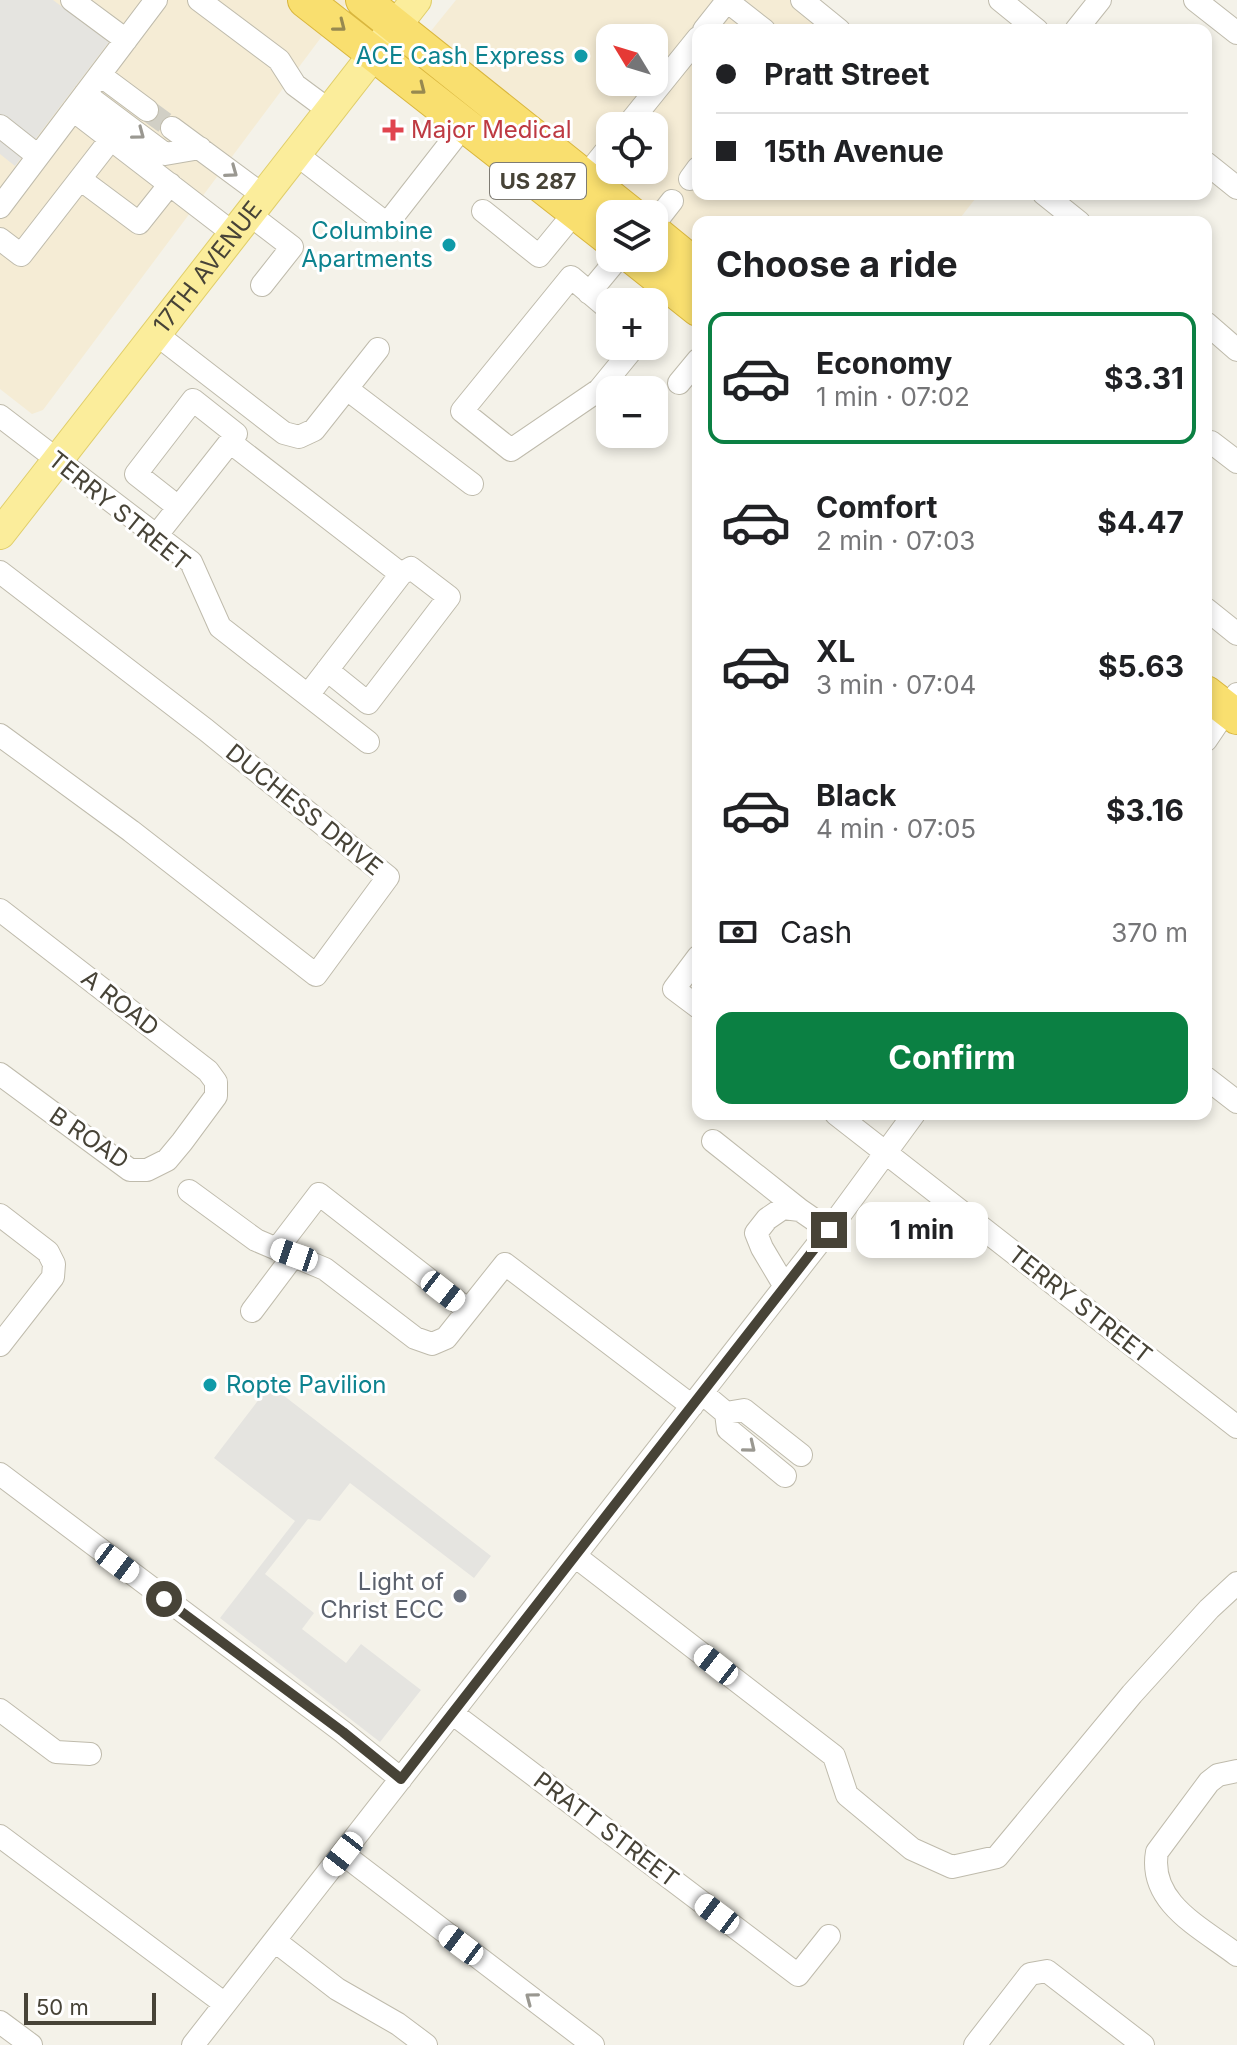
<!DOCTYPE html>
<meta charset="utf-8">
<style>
body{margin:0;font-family:Inter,sans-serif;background:#f2f2f2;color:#202124;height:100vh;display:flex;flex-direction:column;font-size:30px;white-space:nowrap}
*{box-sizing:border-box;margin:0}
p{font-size:26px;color:#757577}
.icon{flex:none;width:44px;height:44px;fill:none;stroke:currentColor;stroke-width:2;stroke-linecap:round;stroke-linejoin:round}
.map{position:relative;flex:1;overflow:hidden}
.panel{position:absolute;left:692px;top:216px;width:520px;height:904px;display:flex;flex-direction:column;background:#fff;border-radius:16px;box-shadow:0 4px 12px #0003}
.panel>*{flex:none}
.top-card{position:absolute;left:692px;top:24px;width:520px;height:176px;border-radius:16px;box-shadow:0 4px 12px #0003;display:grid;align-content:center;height:176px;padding:0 24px;background:#fff}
.needle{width:52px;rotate:308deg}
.fabs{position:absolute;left:596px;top:24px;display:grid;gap:16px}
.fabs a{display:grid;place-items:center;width:72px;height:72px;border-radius:16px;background:#fff;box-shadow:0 4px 12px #0003;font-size:40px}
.scale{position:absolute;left:24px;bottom:20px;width:132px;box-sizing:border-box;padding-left:8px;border:4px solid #474337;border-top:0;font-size:22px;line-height:28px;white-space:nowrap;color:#474337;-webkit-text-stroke:6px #fff;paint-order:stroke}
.end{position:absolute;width:36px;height:36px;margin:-18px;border:10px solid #474337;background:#fff;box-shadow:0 0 0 4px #fff}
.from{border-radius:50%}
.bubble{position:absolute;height:56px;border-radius:16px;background:#fff;box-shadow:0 4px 12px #0003;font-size:26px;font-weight:700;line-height:56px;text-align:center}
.car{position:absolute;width:24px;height:48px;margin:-24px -12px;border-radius:10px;box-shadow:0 0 6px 2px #0007;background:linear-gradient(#fff 24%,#345 0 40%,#fff 0 76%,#345 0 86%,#fff 0)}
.top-card b{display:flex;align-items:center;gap:28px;height:76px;font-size:30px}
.top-card b+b{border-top:2px solid #e0e0e0}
.top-card i{width:20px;height:20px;background:#202124}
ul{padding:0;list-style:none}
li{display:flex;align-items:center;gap:24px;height:132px;margin:0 16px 12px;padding:0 8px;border:4px solid transparent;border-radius:16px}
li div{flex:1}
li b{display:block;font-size:30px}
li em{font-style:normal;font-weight:700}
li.on{border-color:#0b8043}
li>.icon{width:72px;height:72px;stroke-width:1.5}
h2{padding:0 24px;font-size:36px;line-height:96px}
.pay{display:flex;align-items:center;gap:20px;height:88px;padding:0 24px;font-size:30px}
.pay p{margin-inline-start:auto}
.primary-button{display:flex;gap:16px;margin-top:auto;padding:16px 24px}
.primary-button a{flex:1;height:92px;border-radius:16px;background:#0b8043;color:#fff;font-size:32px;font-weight:700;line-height:92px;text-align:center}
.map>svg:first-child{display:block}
</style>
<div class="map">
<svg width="1237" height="2045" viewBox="0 0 1237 2045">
<rect width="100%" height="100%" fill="#f4f2e9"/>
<!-- commercial -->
<path fill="#f5ecd5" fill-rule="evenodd" d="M0,0H349L43,410L32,414L0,389Z
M456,0H790L828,30H698V194H979L957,222H698V258L654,214H642L422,42ZM610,38H654V82H610ZM610,126H654V170H610Z"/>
<!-- parking -->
<path fill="#e5e4e0" d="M0,0H53L109,42L15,166L0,154Z
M270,1385L491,1556L474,1578L350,1483L320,1521L308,1519L265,1574L314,1613L302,1629L346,1663L361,1644L421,1690L380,1742L220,1618L295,1521L214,1458Z"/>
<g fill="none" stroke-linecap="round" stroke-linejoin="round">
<!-- minor-tunnel -->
<path stroke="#d1cfc5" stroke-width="22" stroke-dasharray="22 11" stroke-linecap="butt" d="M147,110L172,128"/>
<defs>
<path id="minor" d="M72,0L126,40
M199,0L279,60L295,85L330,111
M802,0L839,30
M1000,0L1037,30
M1195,0L1237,33
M704,30L727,1L764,30
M1076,30L1100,0
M100,75L147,110
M85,94L165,154L200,148
M73,110L234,234
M0,126L38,156
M627,126L698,38
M172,128L264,196
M296,154L387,224L465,124
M1206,163L1237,188
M585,177L610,146
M80,179L139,223L170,184
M690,179L698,168
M1044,194L1079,222
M0,207L156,0
M483,211L539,256L576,211
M249,214L292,247L262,285
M654,224L672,201
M0,239L21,255L111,139
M589,293L618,258
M610,310L571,277L462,411L511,450L599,390L635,346
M1206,323L1237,350
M156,334L284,433L299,437L314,430L378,349
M679,383L698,360
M347,389L472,484
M0,416L191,562L220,627L368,742
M1211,442L1237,462
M178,507L136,474L193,400L236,434L230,442
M156,536L230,442L401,574L308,695
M0,572L206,730L388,877L316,975L131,831L0,735
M1206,609L1237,634
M327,670L368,703L449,597L411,568L401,574
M1206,740L1237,694
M0,910L208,1071L216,1082V1096L182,1142L167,1160L147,1170H130L0,1074
M698,957L674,989L698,1007
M1206,1078L1237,1102
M836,1114L1237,1427
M713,1141L800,1210
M189,1191L256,1240L277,1249L319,1194L468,1310
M0,1215L48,1252L54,1264L53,1277L0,1345
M277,1249L325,1269L415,1338L432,1344L446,1338L505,1264L692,1406
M784,1285L762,1248L756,1233L767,1219L783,1208L800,1210L829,1230
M252,1311L294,1255
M702,1393L726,1413L728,1429L785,1476
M726,1413L744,1410L801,1455
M0,1474L343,1732L401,1779
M575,1556L834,1756L847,1795L912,1849L952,1867L997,1857L1132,1694L1209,1609L1237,1583
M0,1710L56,1752L90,1754
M452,1713L798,1975L829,1936
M1237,1771L1218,1775L1209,1782L1157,1852C1148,1903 1202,1928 1237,1955
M0,1836L225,2004
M343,1854L593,2045
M275,1941L337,1989L398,2024L426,2045
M0,2022L31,2045
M193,2045L829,1230L914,1114
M975,2045L1030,1974L1047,1971L1143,2045"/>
<g id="major">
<path id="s1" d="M0,534L416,0"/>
</g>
<path id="highway" d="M305,0L610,239
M363,0L631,214
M654,232L698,268
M634,258L698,309
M1206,693L1237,717"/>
</defs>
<!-- minor casing -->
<use href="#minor" stroke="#bfbbac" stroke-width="24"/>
<!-- major casing -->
<use href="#major" stroke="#e0ce6a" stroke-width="32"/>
<!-- highway casing -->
<use href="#highway" stroke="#d9b63e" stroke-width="36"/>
<!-- minor -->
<use href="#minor" stroke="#fff" stroke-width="22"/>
<!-- major -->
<use href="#major" stroke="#fbed9b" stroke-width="30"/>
<!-- highway -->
<use href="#highway" stroke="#f9df6f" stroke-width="34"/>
</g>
<!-- one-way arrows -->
<defs><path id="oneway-chevron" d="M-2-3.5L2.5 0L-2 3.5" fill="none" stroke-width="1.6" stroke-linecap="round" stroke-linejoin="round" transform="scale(2)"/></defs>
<g stroke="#978950">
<use href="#oneway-chevron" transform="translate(340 26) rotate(38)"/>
<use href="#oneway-chevron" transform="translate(420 89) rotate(38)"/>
</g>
<g stroke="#9a9891">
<use href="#oneway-chevron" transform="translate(139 134) rotate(37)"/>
<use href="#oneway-chevron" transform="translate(232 172) rotate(36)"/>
<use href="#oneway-chevron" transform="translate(750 1447) rotate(39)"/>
<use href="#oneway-chevron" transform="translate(531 1998) rotate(-143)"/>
</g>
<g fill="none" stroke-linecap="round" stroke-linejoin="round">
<!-- route -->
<path stroke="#474337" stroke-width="10" d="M164,1599L343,1732L401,1779L829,1230"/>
</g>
<!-- markers -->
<g fill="#0f9aa8" stroke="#fff" stroke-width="3">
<circle cx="581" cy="56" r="8"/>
<circle cx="449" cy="245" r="8"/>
<circle cx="210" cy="1385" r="8"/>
</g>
<path fill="#e0444e" stroke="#fff" stroke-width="3" d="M389 118h8v8h8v8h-8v8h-8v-8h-8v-8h8z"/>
<circle fill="#6b7280" stroke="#fff" stroke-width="3" cx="460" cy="1596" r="8"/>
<g text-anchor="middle" stroke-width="6" stroke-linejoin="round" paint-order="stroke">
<!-- shield labels -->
<rect fill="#fff" stroke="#7e7b73" stroke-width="2" x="490" y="163" width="96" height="36" rx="6"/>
<g font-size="22" font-weight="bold" fill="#474337">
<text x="538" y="189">US 287</text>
</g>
<!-- culture labels -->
<g font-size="24" fill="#0d838f" stroke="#fff" text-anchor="end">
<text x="565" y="64">ACE Cash Express</text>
<text x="433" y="239">Columbine<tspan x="433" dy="28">Apartments</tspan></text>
<text x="226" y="1393" text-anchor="start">Ropte Pavilion</text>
</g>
<!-- health labels -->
<g font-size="24" fill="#be3a42" stroke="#fff" text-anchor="start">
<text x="411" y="138">Major Medical</text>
</g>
<!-- street labels -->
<g font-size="24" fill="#474337" stroke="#fff">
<text dy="8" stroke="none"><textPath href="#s1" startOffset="338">17TH AVENUE</textPath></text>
<text transform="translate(119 511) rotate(39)" y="8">TERRY STREET</text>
<text transform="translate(304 810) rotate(39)" y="8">DUCHESS DRIVE</text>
<text transform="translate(120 1003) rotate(38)" y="8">A ROAD</text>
<text transform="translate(89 1138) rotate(34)" y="8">B ROAD</text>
<text transform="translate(1080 1305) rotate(38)" y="8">TERRY STREET</text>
<text transform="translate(606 1830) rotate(37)" y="8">PRATT STREET</text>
</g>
<!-- worship labels -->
<g font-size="24" fill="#5b616d" stroke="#fff" text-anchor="end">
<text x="444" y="1590">Light of<tspan x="444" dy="28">Christ ECC</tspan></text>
</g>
</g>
</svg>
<div class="fabs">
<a><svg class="needle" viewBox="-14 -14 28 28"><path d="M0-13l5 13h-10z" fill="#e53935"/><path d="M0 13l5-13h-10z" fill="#757577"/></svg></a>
<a><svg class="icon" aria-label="locate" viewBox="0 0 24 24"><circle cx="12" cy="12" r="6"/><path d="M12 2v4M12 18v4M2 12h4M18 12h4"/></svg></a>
<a><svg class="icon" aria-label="layers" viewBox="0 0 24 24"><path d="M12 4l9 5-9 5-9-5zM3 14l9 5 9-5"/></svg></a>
<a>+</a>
<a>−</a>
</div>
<div class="scale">50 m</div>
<i class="end from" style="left:164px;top:1599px"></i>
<i class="end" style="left:829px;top:1230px"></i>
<div class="bubble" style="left:856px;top:1202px;width:132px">1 min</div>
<i class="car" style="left:294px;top:1255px;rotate:289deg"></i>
<i class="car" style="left:443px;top:1291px;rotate:128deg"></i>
<i class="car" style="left:117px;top:1563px;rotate:127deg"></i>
<i class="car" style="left:716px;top:1665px;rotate:308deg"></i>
<i class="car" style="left:343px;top:1854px;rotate:218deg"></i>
<i class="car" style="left:717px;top:1914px;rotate:307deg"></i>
<i class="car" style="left:461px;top:1945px;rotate:307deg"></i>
<div class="top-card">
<b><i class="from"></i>Pratt Street</b>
<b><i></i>15th Avenue</b>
</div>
<section class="panel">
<h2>Choose a ride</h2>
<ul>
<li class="on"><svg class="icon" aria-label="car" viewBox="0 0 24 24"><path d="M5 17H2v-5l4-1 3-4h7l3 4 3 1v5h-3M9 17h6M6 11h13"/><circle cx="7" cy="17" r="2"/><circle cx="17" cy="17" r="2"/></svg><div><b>Economy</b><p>1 min · 07:02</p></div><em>$3.31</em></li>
<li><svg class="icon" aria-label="car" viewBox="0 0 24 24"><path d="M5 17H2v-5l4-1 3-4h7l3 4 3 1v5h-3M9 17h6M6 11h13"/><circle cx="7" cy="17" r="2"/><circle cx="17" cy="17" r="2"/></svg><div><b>Comfort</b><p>2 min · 07:03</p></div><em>$4.47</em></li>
<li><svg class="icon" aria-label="car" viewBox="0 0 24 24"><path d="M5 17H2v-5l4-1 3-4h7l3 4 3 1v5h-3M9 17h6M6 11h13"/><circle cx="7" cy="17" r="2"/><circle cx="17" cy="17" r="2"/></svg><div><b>XL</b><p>3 min · 07:04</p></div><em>$5.63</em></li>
<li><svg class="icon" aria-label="car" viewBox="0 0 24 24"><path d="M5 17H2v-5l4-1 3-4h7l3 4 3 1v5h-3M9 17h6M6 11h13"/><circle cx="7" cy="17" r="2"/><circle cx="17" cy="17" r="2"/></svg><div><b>Black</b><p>4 min · 07:05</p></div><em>$3.16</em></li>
</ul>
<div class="pay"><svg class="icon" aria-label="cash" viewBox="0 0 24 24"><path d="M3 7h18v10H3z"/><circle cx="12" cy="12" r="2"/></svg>Cash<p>370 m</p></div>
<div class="primary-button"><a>Confirm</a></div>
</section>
</div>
